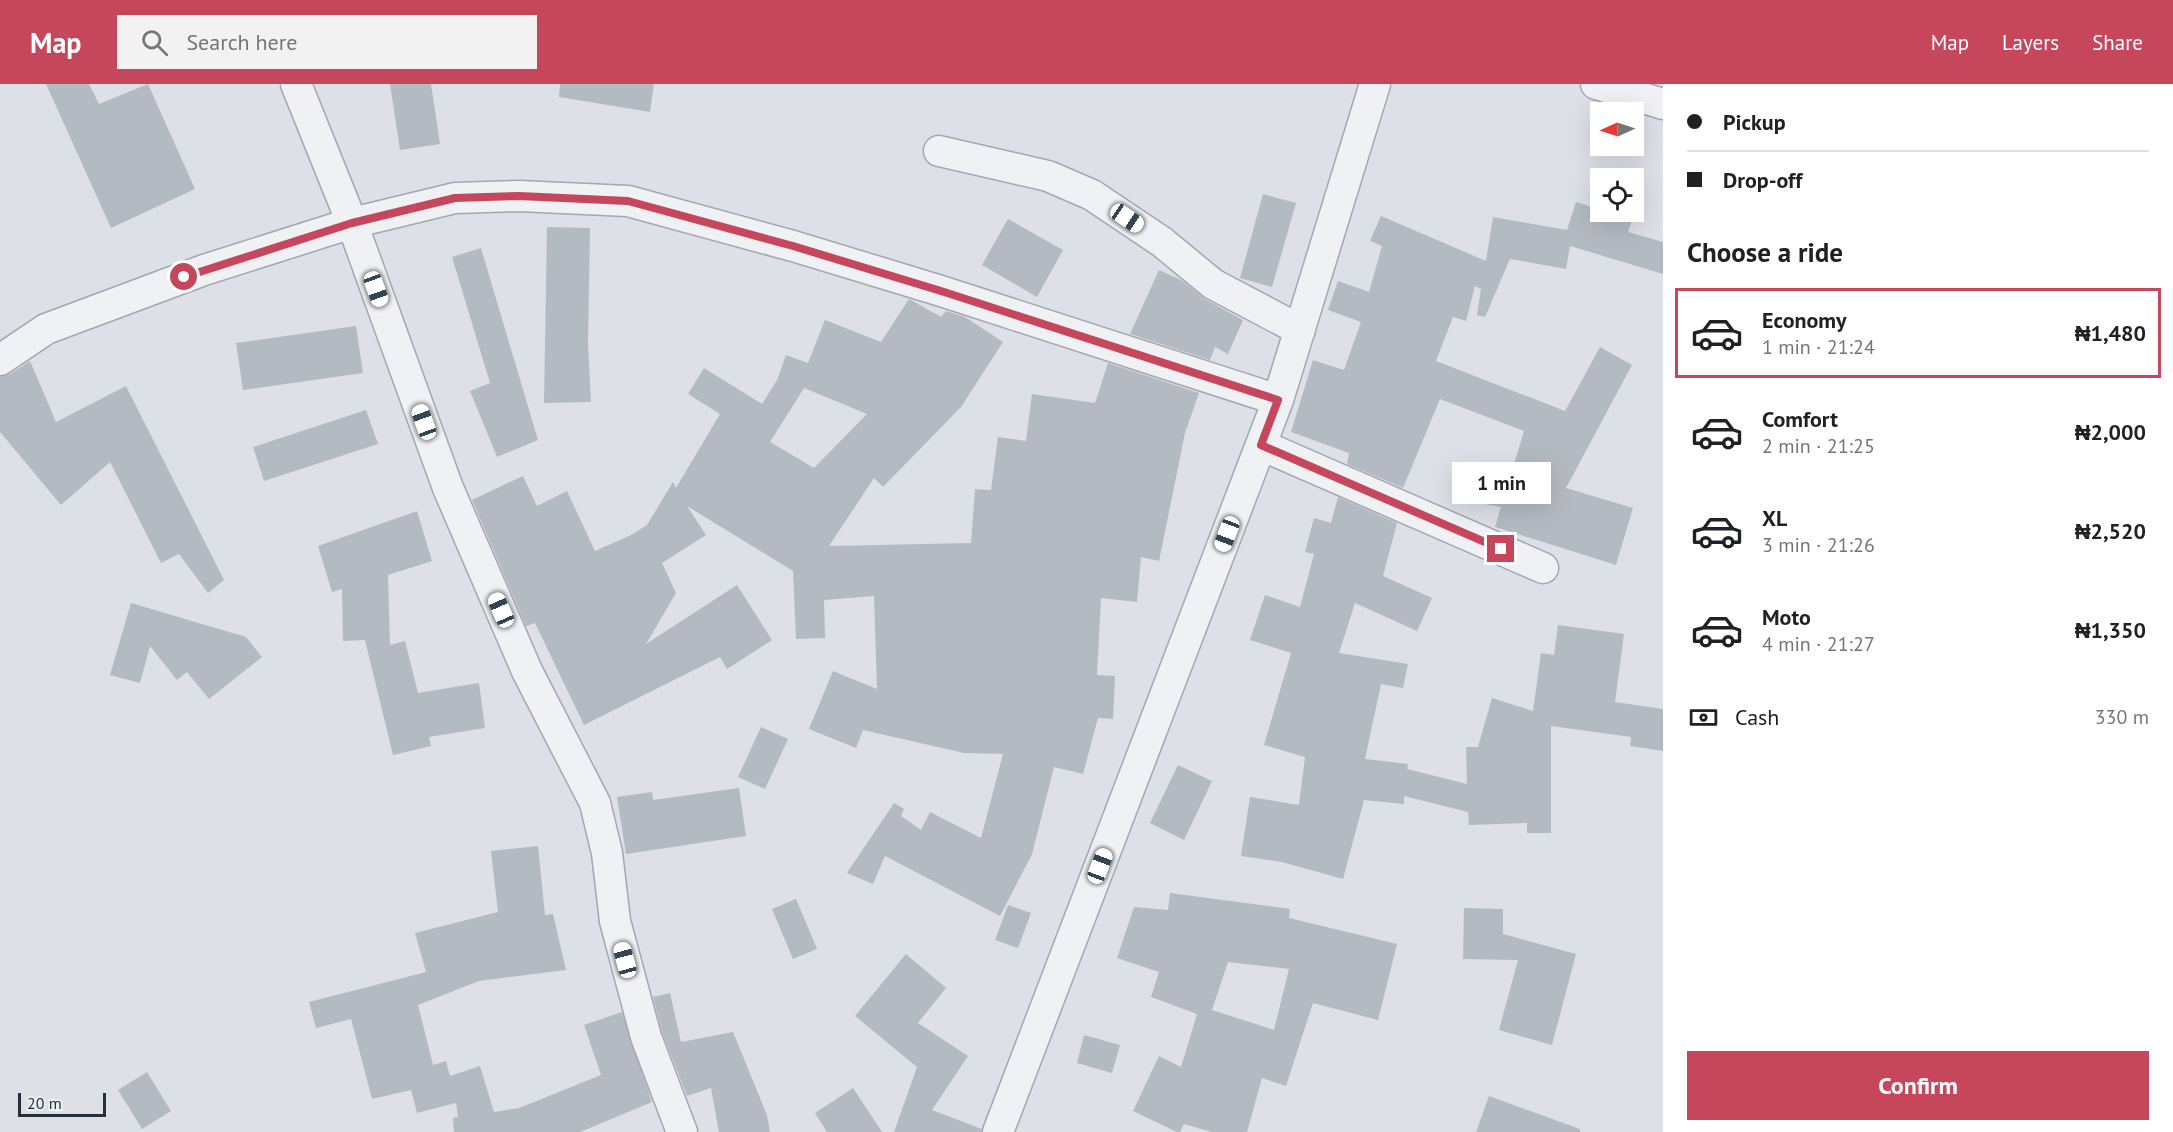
<!DOCTYPE html>
<meta charset="utf-8">
<style>
body{margin:0;font-family:"PT Sans",sans-serif;background:#f2f2f2;color:#202124;height:100vh;display:flex;flex-direction:column;font-size:22px;white-space:nowrap}
*{box-sizing:border-box;margin:0}
p{font-size:20px;color:#757577}
.icon{flex:none;width:33px;height:33px;fill:none;stroke:currentColor;stroke-width:2;stroke-linecap:round;stroke-linejoin:round}
.map{position:relative;flex:1;overflow:hidden}
.drawer{display:flex;flex-direction:column;background:#fff;width:510px}
.drawer>*{flex:none}
.guide{display:grid;align-content:center;height:132px;padding:0 24px;background:#fff}
.needle{width:39px;rotate:267deg}
.controls{position:absolute;left:1590px;top:18px;display:grid;gap:12px}
.controls a{display:grid;place-items:center;width:54px;height:54px;border-radius:0px;background:#fff;box-shadow:0 6px 24px #0002;font-size:30px}
.scale{position:absolute;left:18px;bottom:15px;width:88px;box-sizing:border-box;padding-left:6px;border:3px solid #272f3b;border-top:0;font-size:16px;line-height:21px;white-space:nowrap;color:#272f3b;-webkit-text-stroke:4px #eceff4;paint-order:stroke}
.end{position:absolute;width:27px;height:27px;margin:-14px;border:8px solid #c6475c;background:#fff;box-shadow:0 0 0 3px #fff}
.from{border-radius:50%}
.bubble{position:absolute;height:42px;border-radius:0px;background:#fff;box-shadow:0 6px 24px #0002;font-size:20px;font-weight:700;line-height:42px;text-align:center}
.car{position:absolute;width:18px;height:36px;margin:-18px -9px;border-radius:8px;box-shadow:0 0 4px 2px #0007;background:linear-gradient(#fff 24%,#345 0 40%,#fff 0 76%,#345 0 86%,#fff 0)}
.guide b{display:flex;align-items:center;gap:21px;height:57px;font-size:22px}
.guide b+b{border-top:2px solid #e0e0e0}
.guide i{width:15px;height:15px;background:#202124}
ul{padding:0;list-style:none}
li{display:flex;align-items:center;gap:18px;height:90px;margin:0 12px 9px;padding:0 12px;border:3px solid transparent;border-radius:0px}
li div{flex:1}
li b{display:block;font-size:22px}
li em{font-style:normal;font-weight:700}
li.on{border-color:#c6475c}
li>.icon{width:54px;height:54px;stroke-width:1.5}
h2{padding:0 24px;font-size:27px;line-height:72px}
.pay{display:flex;align-items:center;gap:15px;height:66px;padding:0 24px;font-size:22px}
.pay p{margin-inline-start:auto}
.action{display:flex;gap:12px;margin-top:auto;padding:12px 24px}
.action a{flex:1;height:69px;border-radius:0px;background:#c6475c;color:#fff;font-size:24px;font-weight:700;line-height:69px;text-align:center}
header{display:flex;align-items:center;gap:36px;box-sizing:border-box;height:84px;padding:0 30px;background:#c6475c;color:#fff}
header strong{font-size:28px}
nav{display:flex;gap:33px;margin-inline-start:auto;font-size:21px}
.search{width:420px;height:54px;background:#f2f2f2;display:flex;align-items:center;gap:15px;box-sizing:border-box;padding:0 21px;border-radius:0px;color:#757577;font-size:22px}
main{display:flex;flex:1;min-height:0}
.map>svg:first-child{display:block}
</style>
<header>
<strong>Map</strong>
<div class="search"><svg class="icon" aria-label="search" viewBox="0 0 24 24"><circle cx="10" cy="10" r="6"/><path d="M15 15l6 6"/></svg>Search here</div>
<nav><a>Map</a><a>Layers</a><a>Share</a></nav>
</header>
<main>
<div class="map">
<svg width="1663" height="1048" viewBox="0 0 1663 1048">
<rect width="100%" height="100%" fill="#dde0e6"/>
<!-- building -->
<path fill="#b4bac2" fill-rule="evenodd" d="M46,0H89L99,20L148,0L195,105L111,144Z
M390,0H431L440,60L400,66Z
M560,0H654L650,28L559,13Z
M1263,110L1296,119L1272,203L1240,194Z
M1576,118L1632,136L1628,148L1663,158V190L1570,162L1566,185L1510,175L1485,233L1477,231L1481,205L1475,202L1466,237L1453,233L1436,277L1565,327L1600,263L1632,281L1566,404L1633,424L1616,481L1495,443L1501,423L1473,418L1479,393L1508,400L1524,347L1440,315L1403,404L1347,380L1349,369L1291,348L1313,276L1344,286L1361,238L1328,226L1338,197L1369,208L1382,162L1370,157L1381,132L1486,177L1493,133L1567,146Z
M1008,135L1063,166L1037,213L982,181Z
M547,143L590,144L588,260L591,318L544,319Z
M481,164L538,356L497,373L470,307L490,299L452,173Z
M1159,186L1181,196L1205,215L1243,236L1228,270L1215,263L1210,276L1130,250Z
M909,215L941,233L946,227L965,233L1003,258L961,323L883,403L874,394L829,462L971,459L975,405L991,406L998,353L1026,357L1032,310L1095,319L1108,279L1199,309L1185,349L1159,477L1141,473L1137,518L1101,514L1097,591L1115,592L1113,635L1098,634L1083,690L1054,683L1032,770L1000,832L885,772L873,800L847,789L894,719L904,725L901,732L921,746L930,728L981,754L1003,670L964,669L863,646L856,664L809,645L833,587L877,605L874,512L824,516L825,554L796,555L793,487L687,422L706,451L662,479L676,509L646,560L737,501L772,556L727,585L720,573L584,641L535,539L526,542L472,416L523,392L537,422L567,407L595,467L631,451L647,441L673,398L676,404L720,330L688,310L704,284L762,320L777,296L786,271L808,279L825,236L881,258ZM804,304L867,330L814,384L770,358Z
M356,242L363,289L243,306L236,259Z
M30,277L56,338L126,302L224,496L208,509L179,470L161,479L110,378L61,421L0,348V293L10,290Z
M366,326L378,360L264,397L253,363Z
M1338,413L1397,439L1383,492L1432,514L1417,547L1355,519L1339,569L1408,580L1403,604L1381,600L1365,675L1408,680L1407,685L1467,700L1466,663H1478L1492,614L1533,627L1541,569L1554,571L1558,541L1624,550L1615,618L1663,625V667L1630,662L1631,653L1551,642V749H1527V739L1469,741L1468,728L1404,712V720L1364,716L1343,795L1282,778L1241,772L1250,713L1299,721L1305,673L1264,661L1291,569L1250,556L1265,511L1300,523L1314,470L1305,468L1314,434L1331,439Z
M417,427L432,477L388,491L390,561L405,557L418,609L479,599L485,644L429,653L431,662L393,671L365,556L343,557L342,505L332,508L318,462Z
M131,519L246,553L262,573L209,615L187,588L177,596L150,562L140,599L110,591Z
M761,643L788,655L765,705L738,693Z
M1178,681L1212,697L1184,756L1150,739Z
M739,704L746,752L626,770L617,713L652,708L653,716Z
M538,762L545,831L553,830L566,886L479,897L418,921L433,981L446,977L450,992L480,982L494,1028L519,1024L601,991L584,941L622,928L652,1018L580,1048H454L453,1034L458,1033L456,1019L417,1029L411,1006L372,1015L351,935L316,944L309,918L426,888L415,849L498,828L491,767Z
M1170,809L1290,825L1289,834L1397,860L1378,936L1313,919L1286,1002L1262,994L1247,1048H1212L1184,1040L1180,1048H1177L1133,1027L1159,972L1181,983L1197,930L1151,913L1159,888L1117,874L1134,823L1168,826ZM1228,878L1289,885L1274,946L1212,926Z
M796,815L817,865L793,875L772,825Z
M1008,821L1031,829L1018,864L995,856Z
M1464,824L1503,825V850L1576,870L1552,961L1499,946L1518,876L1463,875Z
M906,870L946,904L918,939L968,972L932,1026L982,1045L981,1048H894L917,983L855,932Z
M670,909L681,958L733,948L767,1031L770,1048H719L711,1004L687,1012L662,948L653,913Z
M1084,951L1120,961L1112,989L1077,979Z
M147,988L171,1027L142,1045L118,1006Z
M853,1004L882,1048H827L815,1029Z
M1489,1012L1580,1045V1048H1476Z"/>
<g fill="none" stroke-linecap="round" stroke-linejoin="round">
<defs>
<path id="minor" d="M296,0L352,139L448,404L527,587L595,719L607,769L615,837L646,953L682,1048
M1596,0L1663,20
M939,67L1048,92L1092,111L1162,158L1213,200L1300,246
M0,276L46,245L204,186L352,139L455,114L519,112L628,117L793,162L941,207L1278,316
M1261,361L1543,484
M998,1048L1278,316L1375,0"/>
</defs>
<!-- minor casing -->
<use href="#minor" stroke="#a3a7af" stroke-width="33"/>
<!-- minor -->
<use href="#minor" stroke="#eff1f4" stroke-width="30"/>
</g>
<g fill="none" stroke-linecap="round" stroke-linejoin="round">
<!-- route -->
<path stroke="#c6475c" stroke-width="8" d="M184,193L352,139L455,114L519,112L628,117L793,162L941,207L1278,316L1261,361L1501,465"/>
</g>
</svg>
<div class="controls">
<a><svg class="needle" viewBox="-14 -14 28 28"><path d="M0-13l5 13h-10z" fill="#e53935"/><path d="M0 13l5-13h-10z" fill="#757577"/></svg></a>
<a><svg class="icon" aria-label="locate" viewBox="0 0 24 24"><circle cx="12" cy="12" r="6"/><path d="M12 2v4M12 18v4M2 12h4M18 12h4"/></svg></a>
</div>
<div class="scale">20 m</div>
<i class="end from" style="left:184px;top:193px"></i>
<i class="end" style="left:1501px;top:465px"></i>
<div class="bubble" style="left:1452px;top:378px;width:99px">1 min</div>
<i class="car" style="left:1127px;top:134px;rotate:124deg"></i>
<i class="car" style="left:376px;top:205px;rotate:160deg"></i>
<i class="car" style="left:424px;top:338px;rotate:340deg"></i>
<i class="car" style="left:1227px;top:450px;rotate:201deg"></i>
<i class="car" style="left:501px;top:526px;rotate:336deg"></i>
<i class="car" style="left:1100px;top:782px;rotate:21deg"></i>
<i class="car" style="left:625px;top:876px;rotate:345deg"></i>
</div>
<section class="drawer">
<div class="guide">
<b><i class="from"></i>Pickup</b>
<b><i></i>Drop-off</b>
</div>
<h2>Choose a ride</h2>
<ul>
<li class="on"><svg class="icon" aria-label="car" viewBox="0 0 24 24"><path d="M5 17H2v-5l4-1 3-4h7l3 4 3 1v5h-3M9 17h6M6 11h13"/><circle cx="7" cy="17" r="2"/><circle cx="17" cy="17" r="2"/></svg><div><b>Economy</b><p>1 min · 21:24</p></div><em>₦1,480</em></li>
<li><svg class="icon" aria-label="car" viewBox="0 0 24 24"><path d="M5 17H2v-5l4-1 3-4h7l3 4 3 1v5h-3M9 17h6M6 11h13"/><circle cx="7" cy="17" r="2"/><circle cx="17" cy="17" r="2"/></svg><div><b>Comfort</b><p>2 min · 21:25</p></div><em>₦2,000</em></li>
<li><svg class="icon" aria-label="car" viewBox="0 0 24 24"><path d="M5 17H2v-5l4-1 3-4h7l3 4 3 1v5h-3M9 17h6M6 11h13"/><circle cx="7" cy="17" r="2"/><circle cx="17" cy="17" r="2"/></svg><div><b>XL</b><p>3 min · 21:26</p></div><em>₦2,520</em></li>
<li><svg class="icon" aria-label="car" viewBox="0 0 24 24"><path d="M5 17H2v-5l4-1 3-4h7l3 4 3 1v5h-3M9 17h6M6 11h13"/><circle cx="7" cy="17" r="2"/><circle cx="17" cy="17" r="2"/></svg><div><b>Moto</b><p>4 min · 21:27</p></div><em>₦1,350</em></li>
</ul>
<div class="pay"><svg class="icon" aria-label="cash" viewBox="0 0 24 24"><path d="M3 7h18v10H3z"/><circle cx="12" cy="12" r="2"/></svg>Cash<p>330 m</p></div>
<div class="action"><a>Confirm</a></div>
</section>
</main>
